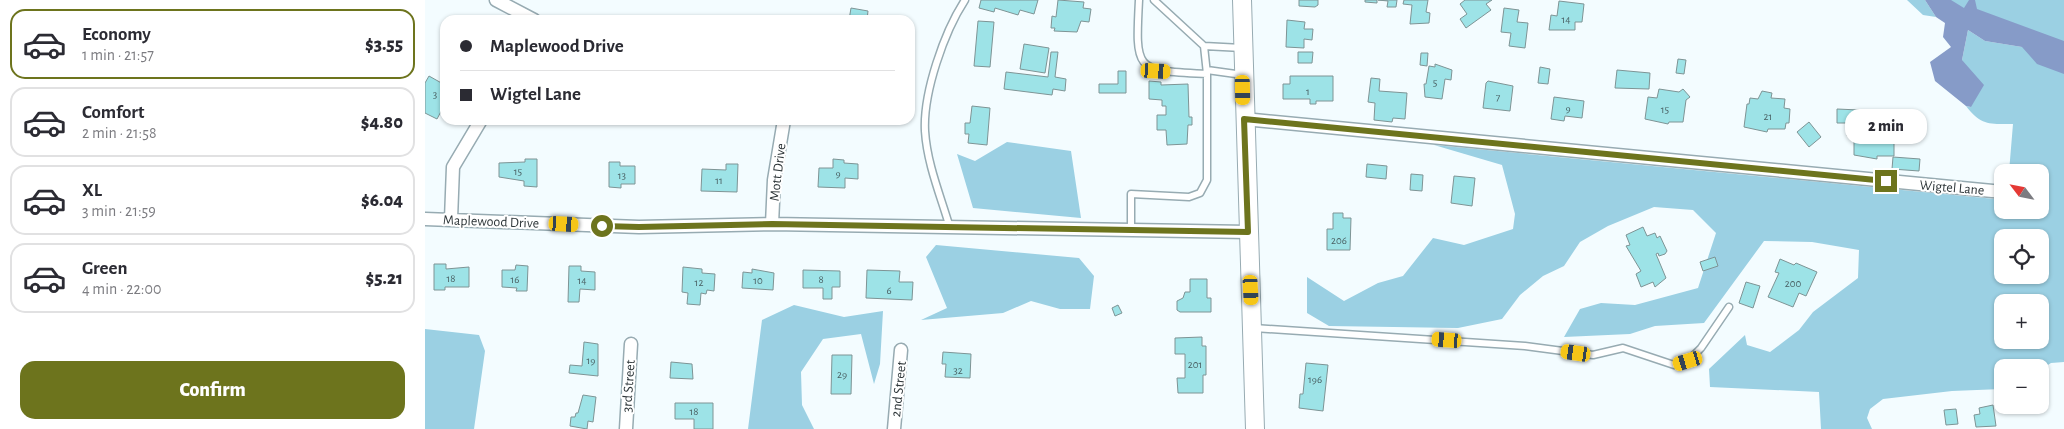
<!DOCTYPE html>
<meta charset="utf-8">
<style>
body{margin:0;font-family:"Alegreya Sans",sans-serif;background:#f7f7f7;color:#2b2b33;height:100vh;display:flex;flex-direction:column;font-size:19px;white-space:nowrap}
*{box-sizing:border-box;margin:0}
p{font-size:16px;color:#7c7c81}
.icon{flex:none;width:28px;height:28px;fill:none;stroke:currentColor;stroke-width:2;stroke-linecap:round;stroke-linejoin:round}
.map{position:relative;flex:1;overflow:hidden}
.drawer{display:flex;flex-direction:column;background:#fff;width:425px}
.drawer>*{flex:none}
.hud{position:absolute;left:15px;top:15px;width:475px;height:110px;border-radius:15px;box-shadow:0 1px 4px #0004;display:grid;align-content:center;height:110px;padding:0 20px;background:#fff}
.needle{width:32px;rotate:302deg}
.controls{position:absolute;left:1569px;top:164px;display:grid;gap:10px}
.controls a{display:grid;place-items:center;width:55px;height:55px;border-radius:10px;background:#fff;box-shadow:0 1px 4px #0004;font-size:25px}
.end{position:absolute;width:22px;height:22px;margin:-11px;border:6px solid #6d741d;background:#fff;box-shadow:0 0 0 2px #fff}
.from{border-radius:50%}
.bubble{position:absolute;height:35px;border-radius:15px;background:#fff;box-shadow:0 1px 4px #0004;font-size:16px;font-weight:800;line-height:35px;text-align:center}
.car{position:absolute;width:15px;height:30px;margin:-15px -8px;border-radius:6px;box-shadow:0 0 4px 1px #0007;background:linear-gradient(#f5c518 24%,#345 0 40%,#f5c518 0 76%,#345 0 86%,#f5c518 0)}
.hud b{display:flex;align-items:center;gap:18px;height:48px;font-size:19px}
.hud b+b{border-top:1px solid #e1e1e2}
.hud i{width:12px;height:12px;background:#2b2b33}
ul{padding:9px 0 0;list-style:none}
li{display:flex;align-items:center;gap:15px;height:70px;margin:0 10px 8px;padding:0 10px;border:2px solid #e1e1e2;border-radius:15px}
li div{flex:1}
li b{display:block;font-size:19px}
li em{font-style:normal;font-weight:800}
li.on{border-color:#6d741d}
li>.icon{width:45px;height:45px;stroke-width:1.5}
.cta{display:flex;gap:10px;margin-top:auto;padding:10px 20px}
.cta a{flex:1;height:58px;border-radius:15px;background:#6d741d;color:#fff;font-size:20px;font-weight:800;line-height:58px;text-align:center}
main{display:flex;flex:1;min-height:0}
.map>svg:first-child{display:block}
</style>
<main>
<section class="drawer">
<ul>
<li class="on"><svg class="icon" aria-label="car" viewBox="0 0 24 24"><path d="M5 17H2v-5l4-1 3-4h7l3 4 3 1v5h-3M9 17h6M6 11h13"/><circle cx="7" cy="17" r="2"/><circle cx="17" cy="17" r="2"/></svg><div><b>Economy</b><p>1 min · 21:57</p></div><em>$3.55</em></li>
<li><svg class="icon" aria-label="car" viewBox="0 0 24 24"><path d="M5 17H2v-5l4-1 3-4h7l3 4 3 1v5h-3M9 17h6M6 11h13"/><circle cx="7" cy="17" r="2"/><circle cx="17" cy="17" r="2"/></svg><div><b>Comfort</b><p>2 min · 21:58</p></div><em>$4.80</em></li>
<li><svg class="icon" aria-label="car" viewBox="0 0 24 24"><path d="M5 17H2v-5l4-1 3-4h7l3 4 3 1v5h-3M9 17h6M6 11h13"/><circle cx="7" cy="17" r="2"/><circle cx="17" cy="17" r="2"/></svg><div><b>XL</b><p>3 min · 21:59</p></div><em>$6.04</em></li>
<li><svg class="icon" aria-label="car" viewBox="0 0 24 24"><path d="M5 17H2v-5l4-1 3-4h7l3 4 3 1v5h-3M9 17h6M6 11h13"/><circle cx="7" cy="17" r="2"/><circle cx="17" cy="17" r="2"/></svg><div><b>Green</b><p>4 min · 22:00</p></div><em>$5.21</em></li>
</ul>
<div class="cta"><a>Confirm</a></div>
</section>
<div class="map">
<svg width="1639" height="429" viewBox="0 0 1639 429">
<rect width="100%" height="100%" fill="#f3fcff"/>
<!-- green -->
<path fill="#9bd0e3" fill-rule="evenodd" d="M1482,0H1500L1511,17L1498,15Z
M1513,0H1639V362L1626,363L1615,370V368H1578L1577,389L1527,391L1458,399L1445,409L1442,418L1447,429H1396L1394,392L1285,387L1284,369L1320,335L1322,345L1345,352L1374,330L1388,312L1433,278L1434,250L1387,242L1339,241L1279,323L1230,326L1205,334L1139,337L1155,309L1176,303L1210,305L1273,288L1291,233L1268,210L1229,207L1183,226L1155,242L1139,266L1118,276L1095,295L1077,319L1033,328L904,326L882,313V277L919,301L953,283L978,276L1008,238L1039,245L1088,229L1090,214L1077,165L1009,145L1570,199L1577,196L1578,210H1615V172H1584L1588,124C1565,124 1556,126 1541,106L1546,107L1537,60L1543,30L1560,41L1597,47L1603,42ZM1578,238H1615V275H1578ZM1578,302H1615V340H1578Z
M582,142L646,151L656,218L548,208L532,154L550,161Z
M511,245L654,258L669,276L665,309H635L606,301L578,313L496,320L522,308L501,257Z
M369,305L419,317L458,311L455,364L449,384L436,334L398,339L376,372L377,405L389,429H323L337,320Z
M0,329L54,335L60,351L49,429H0Z"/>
<!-- water -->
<path fill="#869bc8" d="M1500,0H1526L1539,8L1544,0H1550L1552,9L1639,41V74L1612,64L1597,47L1560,41L1543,30L1537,60L1559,85L1546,107L1541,106L1510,81L1505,62L1526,47L1518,37L1520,23L1511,17Z"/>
<!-- building -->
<path fill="#9de3e7" stroke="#7e9495" d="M556,0H613L609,14L595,10L593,15L570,8L569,12L554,8Z
M633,0L659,2L658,8L666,9L664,22L656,21L652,32L629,31L630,28H626L627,16L631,17Z
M874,0H893V5L890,7L874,6Z
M940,0H952V3L940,2Z
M953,0H972L971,7H962L963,1Z
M979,0H1003L1001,12L1005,13L1004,23L985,24L987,5L978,4Z
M1040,0H1067L1061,4L1066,10L1041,28L1035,19L1042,14L1035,4Z
M1134,1L1159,4L1157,22H1150V30H1124L1126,15L1132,16Z
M426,8L443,11L442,20H424Z
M1079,8L1094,10L1092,22L1103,23L1100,48L1084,46L1086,33L1076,32Z
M862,20L880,22L879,29H888L887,40L879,39V48L861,47Z
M553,21L569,22L565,67L549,66Z
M599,44L624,48L620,73L595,69Z
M626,52H633L630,77L641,79L640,91L628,89L627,95L579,89L581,72L623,77Z
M873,52H888L887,63H873Z
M996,53H1003L1002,66L995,65Z
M1253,59L1261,60L1259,74L1251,73Z
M1010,64L1027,70L1026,80L1020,79L1017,99L1000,97L999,84H1001L1004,66L1010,67Z
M1115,67L1125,69L1123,84L1113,83Z
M1192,70L1225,73L1224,89L1190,88Z
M693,71H701V93H674V84H693Z
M4,76L20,85V104L12,119L0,113V83Z
M865,76H908V101H891V104H885V99H858V84H865Z
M946,78L955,79L954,91L982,93L980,119L968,118L967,122L949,120L950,103L943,102Z
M724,81L736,82V85L763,84L764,117H767V125H763L762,144L742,145L741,130H732V115H741V106H737V100L724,99Z
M1063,81L1088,86L1085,111L1058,108L1061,83Z
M1234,89L1254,92L1258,89L1265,97L1261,100L1258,122H1244L1243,124L1220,119L1223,97L1232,98Z
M1337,91L1347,93L1346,98L1360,99L1359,108L1365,109L1364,123H1361L1360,129H1343L1342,132L1319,127L1322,104H1324L1325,98L1333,99Z
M1129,97L1159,101L1157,118L1140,116L1139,121L1126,119Z
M547,106L565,108L562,145L543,143L544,134H540V123H545Z
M1412,109L1434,110L1433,129L1443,130L1442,133L1469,134V156H1452V159L1429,155V137L1422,136V123H1412Z
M1384,122L1396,137L1384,147L1372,132Z
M1468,157L1495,159L1494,171L1467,169Z
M100,159H112V187L99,186V181L74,177V163L100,162Z
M408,159L419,160V163L433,164V179L420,178V188L393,187L394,168H408Z
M184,162H195V166H210V184H196V188L184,187Z
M301,164H313L312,192L276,191L277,169L301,170Z
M942,164L962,166L961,179L941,177Z
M986,174L998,175L997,191L985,190Z
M1029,176L1050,178L1047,206L1026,203Z
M908,213H918V218H926L925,250H902V229H908Z
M1218,227L1222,236L1230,233L1232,238L1235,236L1242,251L1240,254L1234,256L1233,253L1231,254L1241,278L1230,287L1228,282L1216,287L1211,274L1216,271L1201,246L1205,245L1201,235Z
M1290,257L1293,266L1278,271L1275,262Z
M1355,259L1369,265L1371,263L1392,272L1381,296L1374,293L1368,307L1343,297L1354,273L1350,272Z
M9,264H21V269L44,267V287H20V290H9Z
M91,265L103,266L102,291H91L92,288L77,287V270H90Z
M144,266H156V271L170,272V290L155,289L154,302H143Z
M258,267L277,269V273L290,274L289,291L282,290L281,294L276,293L275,305L262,304L263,293L257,292Z
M327,269L349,273L348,290L317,288L318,272L327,273Z
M378,270L415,271V287H407V299H398V288H378Z
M442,270L475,271L474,282H488L487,300L441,298Z
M765,279H782V298H786V312H755L752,310V301L758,298L760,292H765Z
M1321,282L1335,286L1328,308L1314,303Z
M693,305L697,313L690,316L687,308Z
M777,337V346H781V375H778V393H753L752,378H760V354H750V338Z
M159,342L173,344V376L144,373L145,365L157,366Z
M518,352L546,354L545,378L520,377L521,364H517Z
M407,355H427L426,394H406Z
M246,362L267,364L268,379L245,378Z
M881,363L903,365L898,411L874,408L875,394H878Z
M158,395L171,397L168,422L163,421L162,429L145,426L146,417H150L151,413H153Z
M250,403H288V429H269V419H250Z
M1568,405L1571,426L1551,427L1549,415L1555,414L1554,408Z
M1531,409L1533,424L1521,425L1519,410Z"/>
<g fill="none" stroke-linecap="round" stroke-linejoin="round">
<defs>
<path id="lane" d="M714,0C710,74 711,70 782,74
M779,46L817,48
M782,70L818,75
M525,228C516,197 502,164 500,131C498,93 519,32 540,0
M706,231V194L764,197L775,193L782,180V74L779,46L729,0
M829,328L1100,346L1168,355L1198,348L1249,365L1263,361L1276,348L1304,307"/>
<path id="street" d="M71,0L109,20
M819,119L1578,192
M0,219L214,227L347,224L823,232
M26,219L28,167L56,120
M347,224L349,180L359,120
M201,429L206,344
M469,429L476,350"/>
<path id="secondary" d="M817,0L830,429"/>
</defs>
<!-- lane casing -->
<use href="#lane" stroke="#97abb2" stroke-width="9"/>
<!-- street casing -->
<use href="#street" stroke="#97abb2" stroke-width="15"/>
<!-- secondary casing -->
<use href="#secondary" stroke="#97abb2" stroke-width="20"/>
<!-- lane -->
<use href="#lane" stroke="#fff" stroke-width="6"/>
<!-- street -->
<use href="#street" stroke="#fff" stroke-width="12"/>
<!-- secondary -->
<use href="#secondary" stroke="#fff" stroke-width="18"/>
</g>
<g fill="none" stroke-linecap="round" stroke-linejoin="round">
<!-- route -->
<path stroke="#6d741d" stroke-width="6" d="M177,226L214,227L347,224L823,232L819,119L1461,181"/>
</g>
<g text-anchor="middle" stroke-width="4" stroke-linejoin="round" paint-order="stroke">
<!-- number labels -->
<g font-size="11" fill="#4a6164">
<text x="1141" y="23">14</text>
<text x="1010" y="86">5</text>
<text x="883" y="95">1</text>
<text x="10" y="98">3</text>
<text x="1073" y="101">7</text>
<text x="1143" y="112">9</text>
<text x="1240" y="113">15</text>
<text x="1343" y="120">21</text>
<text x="93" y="175">15</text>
<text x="413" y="177">9</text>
<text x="197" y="179">13</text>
<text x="294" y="184">11</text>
<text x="914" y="244">206</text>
<text x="26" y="282">18</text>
<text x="90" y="283">16</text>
<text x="396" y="283">8</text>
<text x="157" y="284">14</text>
<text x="333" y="284">10</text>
<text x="274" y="286">12</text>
<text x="1368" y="287">200</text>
<text x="464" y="294">6</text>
<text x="166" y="364">19</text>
<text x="770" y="368">201</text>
<text x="533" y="374">32</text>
<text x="417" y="378">29</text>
<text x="890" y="383">196</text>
<text x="269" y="415">18</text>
</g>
<!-- street labels -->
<g font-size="14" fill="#2e3639" stroke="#fff">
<text transform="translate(352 172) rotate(-83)" y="5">Mott Drive</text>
<text transform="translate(1527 187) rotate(5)" y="5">Wigtel Lane</text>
<text transform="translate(66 221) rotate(2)" y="5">Maplewood Drive</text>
<text transform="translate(203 386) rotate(-86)" y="5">3rd Street</text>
<text transform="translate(473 389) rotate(-84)" y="5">2nd Street</text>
</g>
</g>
</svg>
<div class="controls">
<a><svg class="needle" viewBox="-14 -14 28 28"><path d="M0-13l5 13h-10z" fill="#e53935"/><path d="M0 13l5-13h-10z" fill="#7c7c81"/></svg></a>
<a><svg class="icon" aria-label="locate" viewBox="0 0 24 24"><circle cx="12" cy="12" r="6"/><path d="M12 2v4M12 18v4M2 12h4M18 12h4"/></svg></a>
<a>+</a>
<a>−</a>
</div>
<i class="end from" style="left:177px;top:226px"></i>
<i class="end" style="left:1461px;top:181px"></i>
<div class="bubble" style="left:1420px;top:109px;width:82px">2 min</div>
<i class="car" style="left:731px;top:71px;rotate:93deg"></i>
<i class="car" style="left:818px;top:90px;rotate:179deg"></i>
<i class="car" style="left:139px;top:224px;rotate:93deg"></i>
<i class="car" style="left:826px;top:290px;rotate:177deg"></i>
<i class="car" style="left:1022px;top:340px;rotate:274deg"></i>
<i class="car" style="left:1151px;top:353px;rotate:278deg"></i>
<i class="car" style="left:1263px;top:361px;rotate:253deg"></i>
<div class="hud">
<b><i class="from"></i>Maplewood Drive</b>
<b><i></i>Wigtel Lane</b>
</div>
</div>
</main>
